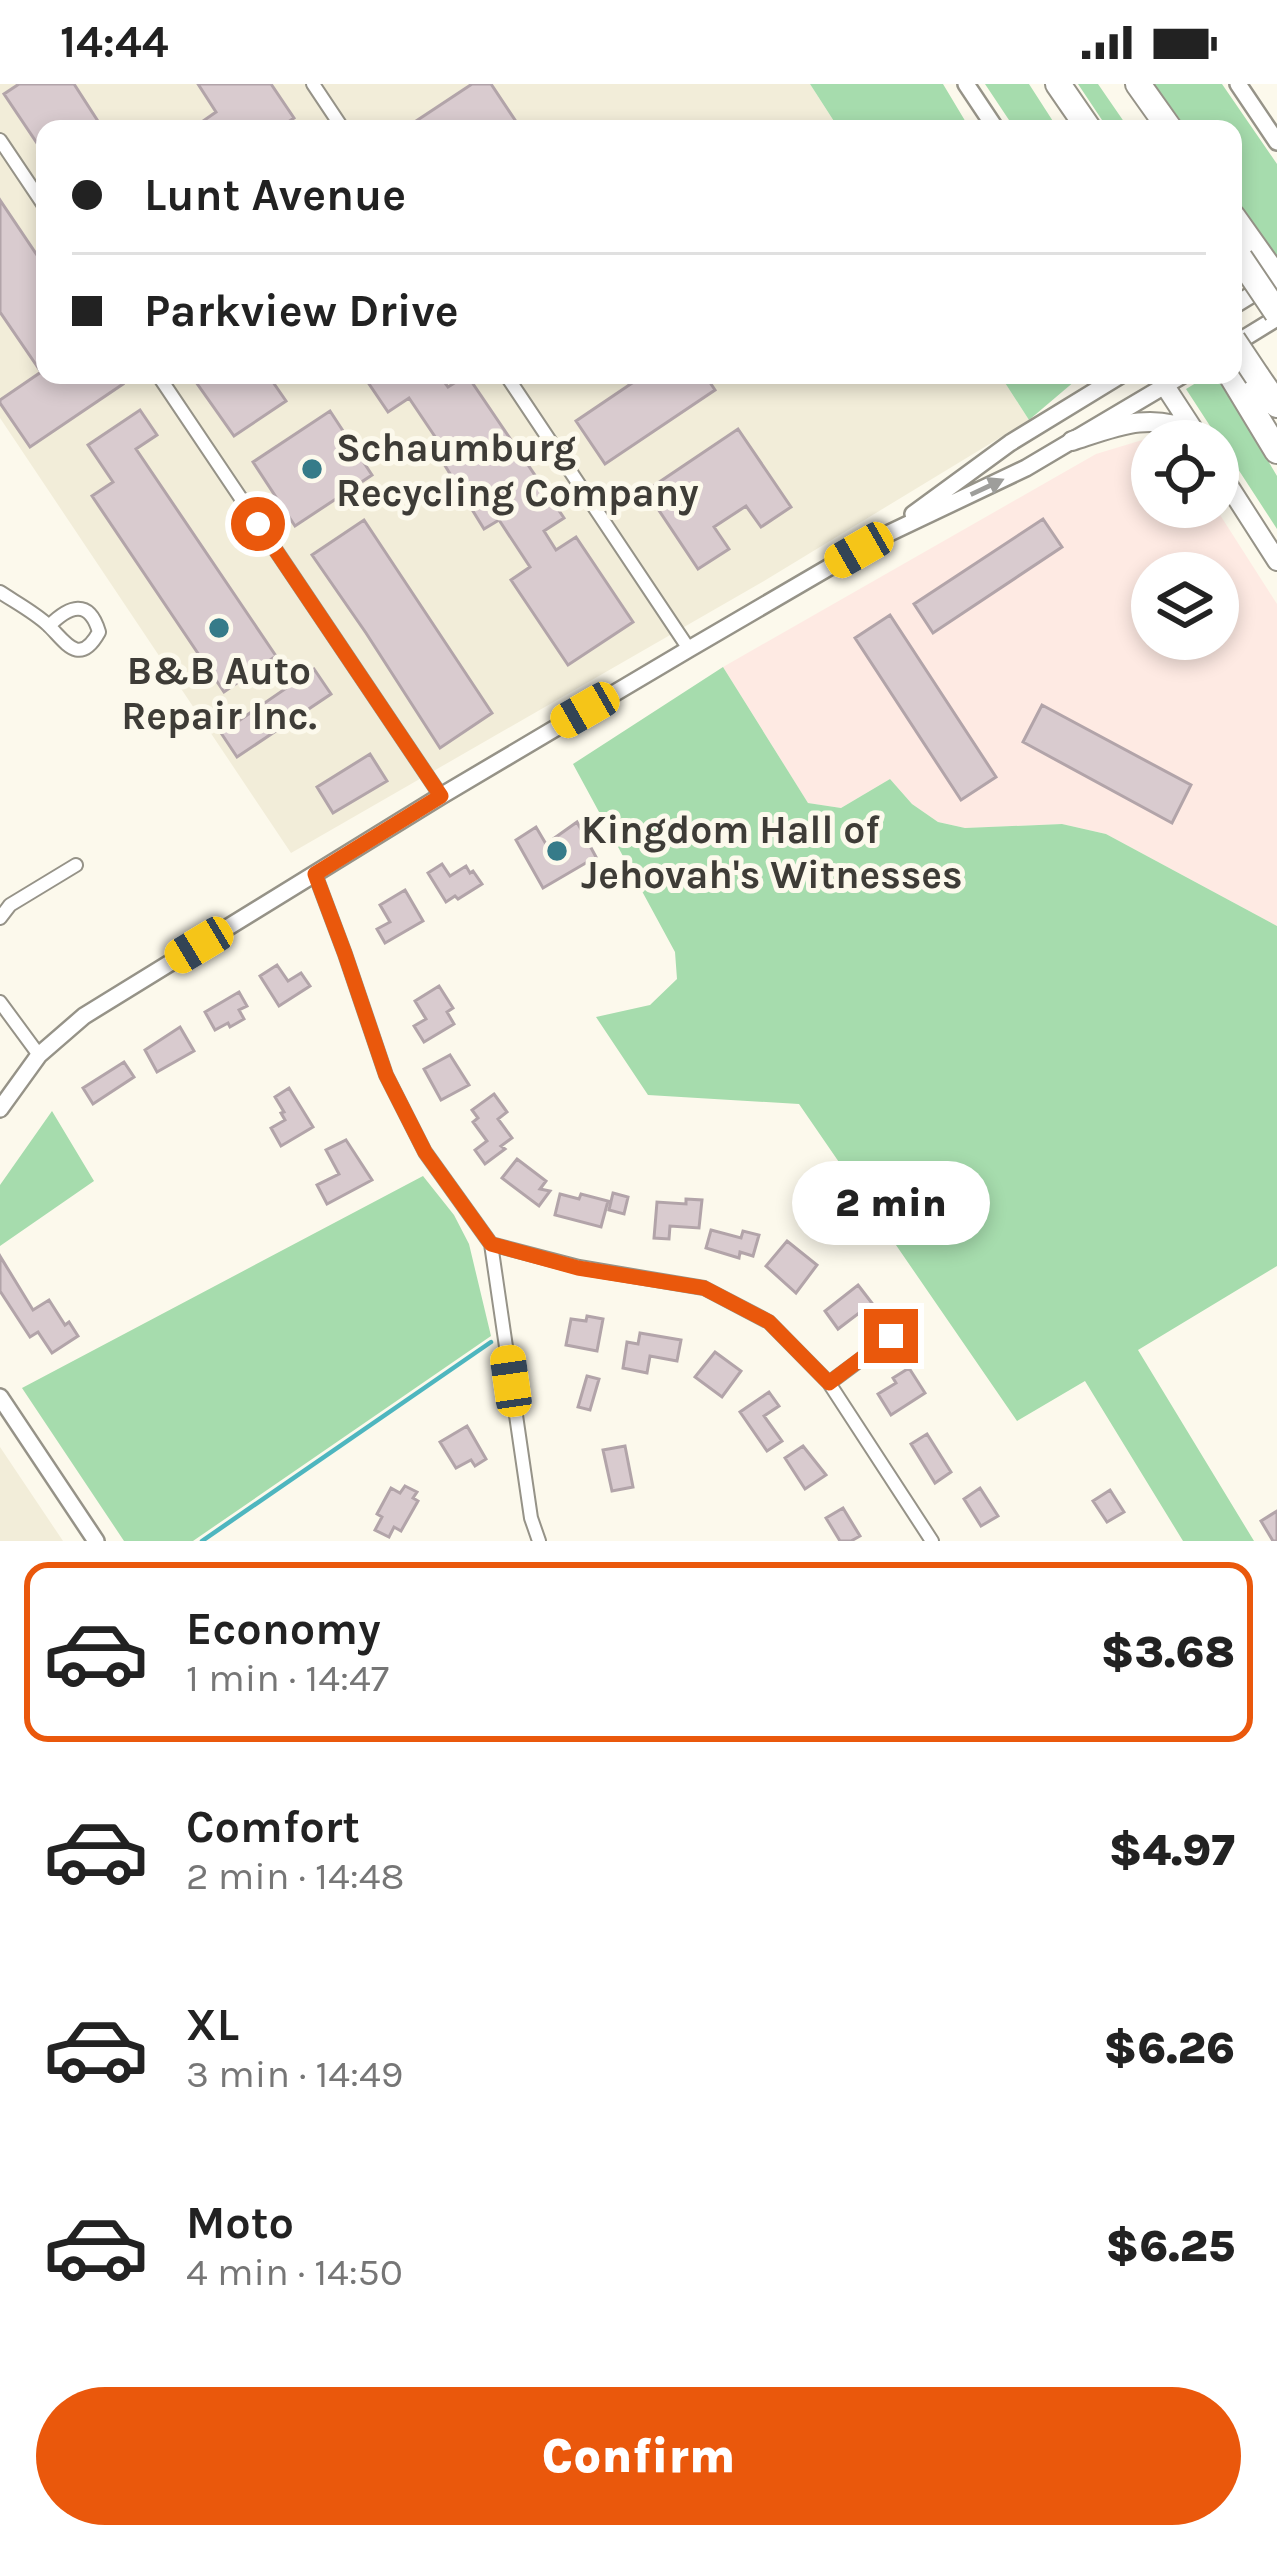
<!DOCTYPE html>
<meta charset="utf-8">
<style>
body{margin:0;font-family:Karla,sans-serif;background:#f6f6f6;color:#222;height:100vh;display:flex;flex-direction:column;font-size:45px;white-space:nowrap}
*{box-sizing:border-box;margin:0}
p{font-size:39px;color:#767676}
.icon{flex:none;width:66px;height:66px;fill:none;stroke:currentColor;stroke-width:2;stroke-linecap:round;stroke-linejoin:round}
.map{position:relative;height:1457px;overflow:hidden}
.sheet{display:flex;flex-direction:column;background:#fff;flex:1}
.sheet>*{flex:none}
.hud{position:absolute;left:36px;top:36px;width:1206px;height:264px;border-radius:24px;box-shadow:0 6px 18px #0003;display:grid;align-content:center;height:264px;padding:0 36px;background:#fff}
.fabs{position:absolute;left:1131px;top:336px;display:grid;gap:24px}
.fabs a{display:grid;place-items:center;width:108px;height:108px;border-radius:50%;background:#fff;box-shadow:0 6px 18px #0003;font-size:60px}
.end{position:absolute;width:54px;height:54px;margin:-27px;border:15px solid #ea580c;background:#fff;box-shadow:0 0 0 6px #fff}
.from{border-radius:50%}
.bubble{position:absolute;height:84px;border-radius:42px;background:#fff;box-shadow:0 6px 18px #0003;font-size:39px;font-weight:800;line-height:84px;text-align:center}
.car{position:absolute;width:36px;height:72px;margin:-36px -18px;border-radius:15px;box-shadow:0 0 9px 3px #0007;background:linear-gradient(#f5c518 24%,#345 0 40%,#f5c518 0 76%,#345 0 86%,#f5c518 0)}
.hud b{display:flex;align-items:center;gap:42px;height:114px;font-size:45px}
.hud b+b{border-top:3px solid #e0e0e0}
.hud i{width:30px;height:30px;background:#222}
ul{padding:21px 0 0;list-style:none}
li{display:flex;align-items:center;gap:36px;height:180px;margin:0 24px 18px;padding:0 12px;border:6px solid transparent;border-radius:24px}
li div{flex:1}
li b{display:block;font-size:45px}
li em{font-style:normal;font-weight:800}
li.selected{border-color:#ea580c}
li>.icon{width:108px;height:108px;stroke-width:1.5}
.primary-button{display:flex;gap:24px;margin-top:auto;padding:24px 36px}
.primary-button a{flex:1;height:138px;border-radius:72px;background:#ea580c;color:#fff;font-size:48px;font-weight:800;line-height:138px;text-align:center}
.status{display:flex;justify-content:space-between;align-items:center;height:84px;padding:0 60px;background:#fff;direction:ltr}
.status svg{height:33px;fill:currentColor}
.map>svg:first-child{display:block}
</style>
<div class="status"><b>14:44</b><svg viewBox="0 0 49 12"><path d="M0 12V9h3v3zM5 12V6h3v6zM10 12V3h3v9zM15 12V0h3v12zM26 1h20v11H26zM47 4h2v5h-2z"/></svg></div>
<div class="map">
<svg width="1277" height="1457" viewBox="0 0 1277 1457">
<rect width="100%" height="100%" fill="#fcf9ec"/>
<!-- built -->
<path fill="#f2edd9" d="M0,0H810L839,45H45V291H1000L1029,336L764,497L291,769L0,334Z
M0,1363L63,1457H0Z"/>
<!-- industrial -->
<path fill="#feeae3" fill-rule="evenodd" d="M1149,354L1160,357H1152V423H1215L1277,520V842L1106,750L1062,740L965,744L938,738L912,720L890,695L841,724L808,719L723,583L1096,370ZM1152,489H1218V555H1152Z"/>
<!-- green -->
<path fill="#a6dcad" d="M810,0H943L970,45H839Z
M985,0H1029L1058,45H1015Z
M1078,0H1098L1129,45H1108Z
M1154,0H1222L1277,80V176L1233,111V45H1187Z
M1000,291H1082L1029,336Z
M1209,291H1217L1277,392V445L1186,305Z
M723,583L808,719L841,724L890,695L912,720L938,738L965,744L1062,740L1106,750L1277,842V1182L1138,1266L1254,1457H1183L1085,1297L1017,1337L799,1020L648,1011L596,933L650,921L677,895L675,868L573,680Z
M52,1027L94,1097L0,1162V1101Z
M423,1092L454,1131L469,1160L491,1252L193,1457H124L22,1304Z"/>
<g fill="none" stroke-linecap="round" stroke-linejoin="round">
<!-- stream -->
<path stroke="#4eb6bf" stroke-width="4.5" d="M202,1457L491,1258"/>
</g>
<!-- building -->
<path fill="#d9cbcf" stroke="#b2a4a9" stroke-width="3" d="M19,0H74L103,45H45V71L4,10Z
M198,0H271L294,34L278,45H209L203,37L216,28Z
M472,0H491L521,45H404Z
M0,116L45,183V291H117L123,300L30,363L0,319V316L41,288L0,228Z
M191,291H268L286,317L234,352Z
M363,291H439L448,303L467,291L564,434L544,447L556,466L576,453L633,538L568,581L511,496L530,483L499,436L484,445L436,367L442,363L409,314L388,328Z
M644,291H705L715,306L605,380L576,337Z
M140,326L157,351L136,365L276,572L224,608L92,412L113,398L88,361Z
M330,327L372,391L295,442L253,378Z
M738,345L791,423L761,443L746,422L714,443L729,465L698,485L646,407Z
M1043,435L1062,463L933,549L914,520Z
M364,436L492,629L440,664L366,549L312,471Z
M890,531L996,693L961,716L855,554Z
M314,585L331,610L237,673L221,649Z
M1042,621L1191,701L1172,739L1023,658Z
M370,670L387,697L333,729L317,703Z
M577,738L596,773L543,804L516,756L536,743L546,760Z
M442,780L450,792L466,782L470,789L473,787L482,800L458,815L455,812L446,818L428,789Z
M405,806L423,837L385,859L377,845L390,838L380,821Z
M277,881L288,897L301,889L310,902L279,922L260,892Z
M439,902L453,924L447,928L454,940L424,958L414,942L426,935L415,917Z
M239,908L247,922L239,926L244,935L230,943L228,939L215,946L205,928Z
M180,943L194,967L157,988L145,966Z
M450,971L469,1001L441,1016L424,985Z
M124,978L134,993L93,1020L83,1004Z
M289,1004L313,1043L281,1062L271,1044L285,1036L281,1029L284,1028L275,1013Z
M494,1010L507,1028L498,1035L512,1054L501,1062L505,1065L485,1080L475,1066L487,1057L473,1038L478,1034L472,1026Z
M346,1056L372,1096L327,1120L317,1101L339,1090L326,1066Z
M517,1075L546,1097L540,1105L550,1107L539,1122L502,1094Z
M613,1109L628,1113L624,1130L609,1126Z
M560,1110L579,1115L581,1110L608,1117L601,1143L555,1131Z
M686,1115L702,1116L699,1144L670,1142L669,1155L654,1154L657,1118L686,1120Z
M711,1146L741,1154L743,1147L759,1151L753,1172L740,1168L739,1174L706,1164Z
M787,1157L817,1181L796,1209L766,1182Z
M0,1172L33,1226L49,1216L65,1241L69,1238L78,1252L52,1269L38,1248L30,1253L0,1207Z
M858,1201L878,1227L865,1236L859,1229L838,1245L825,1227Z
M587,1232L603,1235L597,1267L566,1261L571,1235L586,1237Z
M640,1249L681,1256L677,1277L650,1272L647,1289L623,1284L627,1258L638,1260Z
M715,1268L741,1287L722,1313L695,1293Z
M909,1284L925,1309L891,1331L878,1310L896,1299L893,1294Z
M587,1292L599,1295L590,1326L578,1323Z
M769,1308L779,1322L764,1332L782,1357L767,1367L740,1328Z
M467,1342L486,1375L475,1382L471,1376L456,1384L440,1358Z
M927,1350L951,1388L935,1399L911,1360Z
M625,1362L633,1403L612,1407L603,1366Z
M803,1362L826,1391L805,1405L785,1374Z
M405,1402L417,1408L413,1414L418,1417L401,1447L394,1443L389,1453L375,1446L382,1433L377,1430L391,1404L400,1409Z
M980,1404L998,1432L981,1442L964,1415Z
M1110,1406L1124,1428L1107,1438L1093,1417Z
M843,1424L860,1452L851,1457H840L826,1434Z
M1277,1427V1457H1273L1261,1437Z"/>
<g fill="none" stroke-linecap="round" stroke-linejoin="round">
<defs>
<path id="minor" d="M313,0L343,45
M0,56L45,123
M158,291L441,712
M506,291L689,565
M0,508C15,518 34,528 48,541C65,557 79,584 99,548C89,514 69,522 49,542
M315,790L345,870L386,991L425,1068L491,1160L579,1183L704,1204L769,1238L829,1299L932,1457
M0,834L10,821L76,781
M0,918L39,971
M491,1160L531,1434L539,1457
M829,1299L891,1253"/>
<path id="tertiary" d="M966,0L996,45
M1238,0L1277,58
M1233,222L1264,203
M1233,261L1277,234
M913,430L1010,359L1121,291
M0,1025L39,971L84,932L441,712L689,565L881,453L1026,384L1183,291
M0,1313L96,1457"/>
<path id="secondary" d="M1165,302L1195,348
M1072,357C1115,343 1150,327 1194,348
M1218,385L1277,477"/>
<path id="motorway" d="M1058,0L1089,45
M1138,0L1170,45
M1233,133L1277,195
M1231,291L1277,367
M1257,292L1277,321"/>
</defs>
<!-- minor casing -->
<use href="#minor" stroke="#969388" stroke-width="16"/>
<!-- tertiary casing -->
<use href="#tertiary" stroke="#969388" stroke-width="20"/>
<!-- secondary casing -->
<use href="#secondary" stroke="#969388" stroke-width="22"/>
<!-- motorway casing -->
<use href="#motorway" stroke="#969388" stroke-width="28"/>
<!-- minor -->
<use href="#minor" stroke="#fff" stroke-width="12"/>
<!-- tertiary -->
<use href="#tertiary" stroke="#fff" stroke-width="15"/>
<!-- secondary -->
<use href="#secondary" stroke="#fff" stroke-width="18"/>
<!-- motorway -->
<use href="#motorway" stroke="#fff" stroke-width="24"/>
<defs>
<path id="motorway-bridge" d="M1240,174L1277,229
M1233,256L1257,292"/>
</defs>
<!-- motorway-bridge casing -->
<use href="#motorway-bridge" stroke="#969388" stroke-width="28" stroke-linecap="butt"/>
<!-- motorway-bridge -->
<use href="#motorway-bridge" stroke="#fff" stroke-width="24"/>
</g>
<!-- one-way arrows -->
<defs><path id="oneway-solid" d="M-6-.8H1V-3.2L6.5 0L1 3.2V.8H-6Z" transform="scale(3)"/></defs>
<use fill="#9e9e9b" href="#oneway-solid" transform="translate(987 403) rotate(-25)"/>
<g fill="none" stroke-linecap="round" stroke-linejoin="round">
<!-- route -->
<path stroke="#ea580c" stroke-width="15" d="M258,440L441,712L315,790L345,870L386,991L425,1068L491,1160L578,1184L704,1204L769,1238L829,1299L891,1252"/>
</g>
<!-- markers -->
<g fill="#367b89" stroke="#fcf9ec" stroke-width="4.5">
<circle cx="312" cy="385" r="12"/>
<circle cx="219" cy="544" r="12"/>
<circle cx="557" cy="767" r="12"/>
</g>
<g text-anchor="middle" stroke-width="10" stroke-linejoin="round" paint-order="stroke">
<!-- poi labels -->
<g font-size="39" font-weight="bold" fill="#3e3c37" stroke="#fcf9ec" text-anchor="start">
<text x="336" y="377">Schaumburg<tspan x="336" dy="45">Recycling Company</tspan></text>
<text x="219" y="600" text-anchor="middle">B&amp;B Auto<tspan x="219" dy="45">Repair Inc.</tspan></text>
<text x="581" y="759">Kingdom Hall of<tspan x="581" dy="45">Jehovah's Witnesses</tspan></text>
</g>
</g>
</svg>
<div class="fabs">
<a><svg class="icon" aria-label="locate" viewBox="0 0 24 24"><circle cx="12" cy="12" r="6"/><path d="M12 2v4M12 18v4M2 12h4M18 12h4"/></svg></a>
<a><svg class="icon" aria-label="layers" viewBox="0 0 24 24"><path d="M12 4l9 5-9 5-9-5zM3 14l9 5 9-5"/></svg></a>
</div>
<i class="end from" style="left:258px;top:440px"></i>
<i class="end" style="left:891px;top:1252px"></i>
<div class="bubble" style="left:792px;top:1077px;width:198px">2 min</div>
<i class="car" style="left:859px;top:466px;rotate:240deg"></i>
<i class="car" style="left:585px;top:626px;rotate:240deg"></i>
<i class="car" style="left:199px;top:861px;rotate:239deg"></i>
<i class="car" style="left:511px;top:1297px;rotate:352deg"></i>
<div class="hud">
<b><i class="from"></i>Lunt Avenue</b>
<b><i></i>Parkview Drive</b>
</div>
</div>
<section class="sheet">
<ul>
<li class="selected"><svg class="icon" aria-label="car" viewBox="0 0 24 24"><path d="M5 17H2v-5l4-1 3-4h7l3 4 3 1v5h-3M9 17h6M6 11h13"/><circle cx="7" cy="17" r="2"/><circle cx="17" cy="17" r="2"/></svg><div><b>Economy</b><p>1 min · 14:47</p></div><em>$3.68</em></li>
<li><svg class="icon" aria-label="car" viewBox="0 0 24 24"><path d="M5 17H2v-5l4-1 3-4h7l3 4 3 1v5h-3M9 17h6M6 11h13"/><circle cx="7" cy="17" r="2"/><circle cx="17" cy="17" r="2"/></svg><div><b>Comfort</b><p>2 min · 14:48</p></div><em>$4.97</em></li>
<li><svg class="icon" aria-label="car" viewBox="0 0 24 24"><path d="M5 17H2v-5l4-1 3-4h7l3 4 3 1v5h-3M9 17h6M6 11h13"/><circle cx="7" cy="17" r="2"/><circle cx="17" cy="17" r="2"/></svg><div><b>XL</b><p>3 min · 14:49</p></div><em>$6.26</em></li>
<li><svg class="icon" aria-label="car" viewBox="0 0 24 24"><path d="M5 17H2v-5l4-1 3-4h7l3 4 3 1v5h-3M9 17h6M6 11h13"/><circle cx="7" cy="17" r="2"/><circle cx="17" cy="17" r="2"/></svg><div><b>Moto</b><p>4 min · 14:50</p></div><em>$6.25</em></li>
</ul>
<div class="primary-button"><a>Confirm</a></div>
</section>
